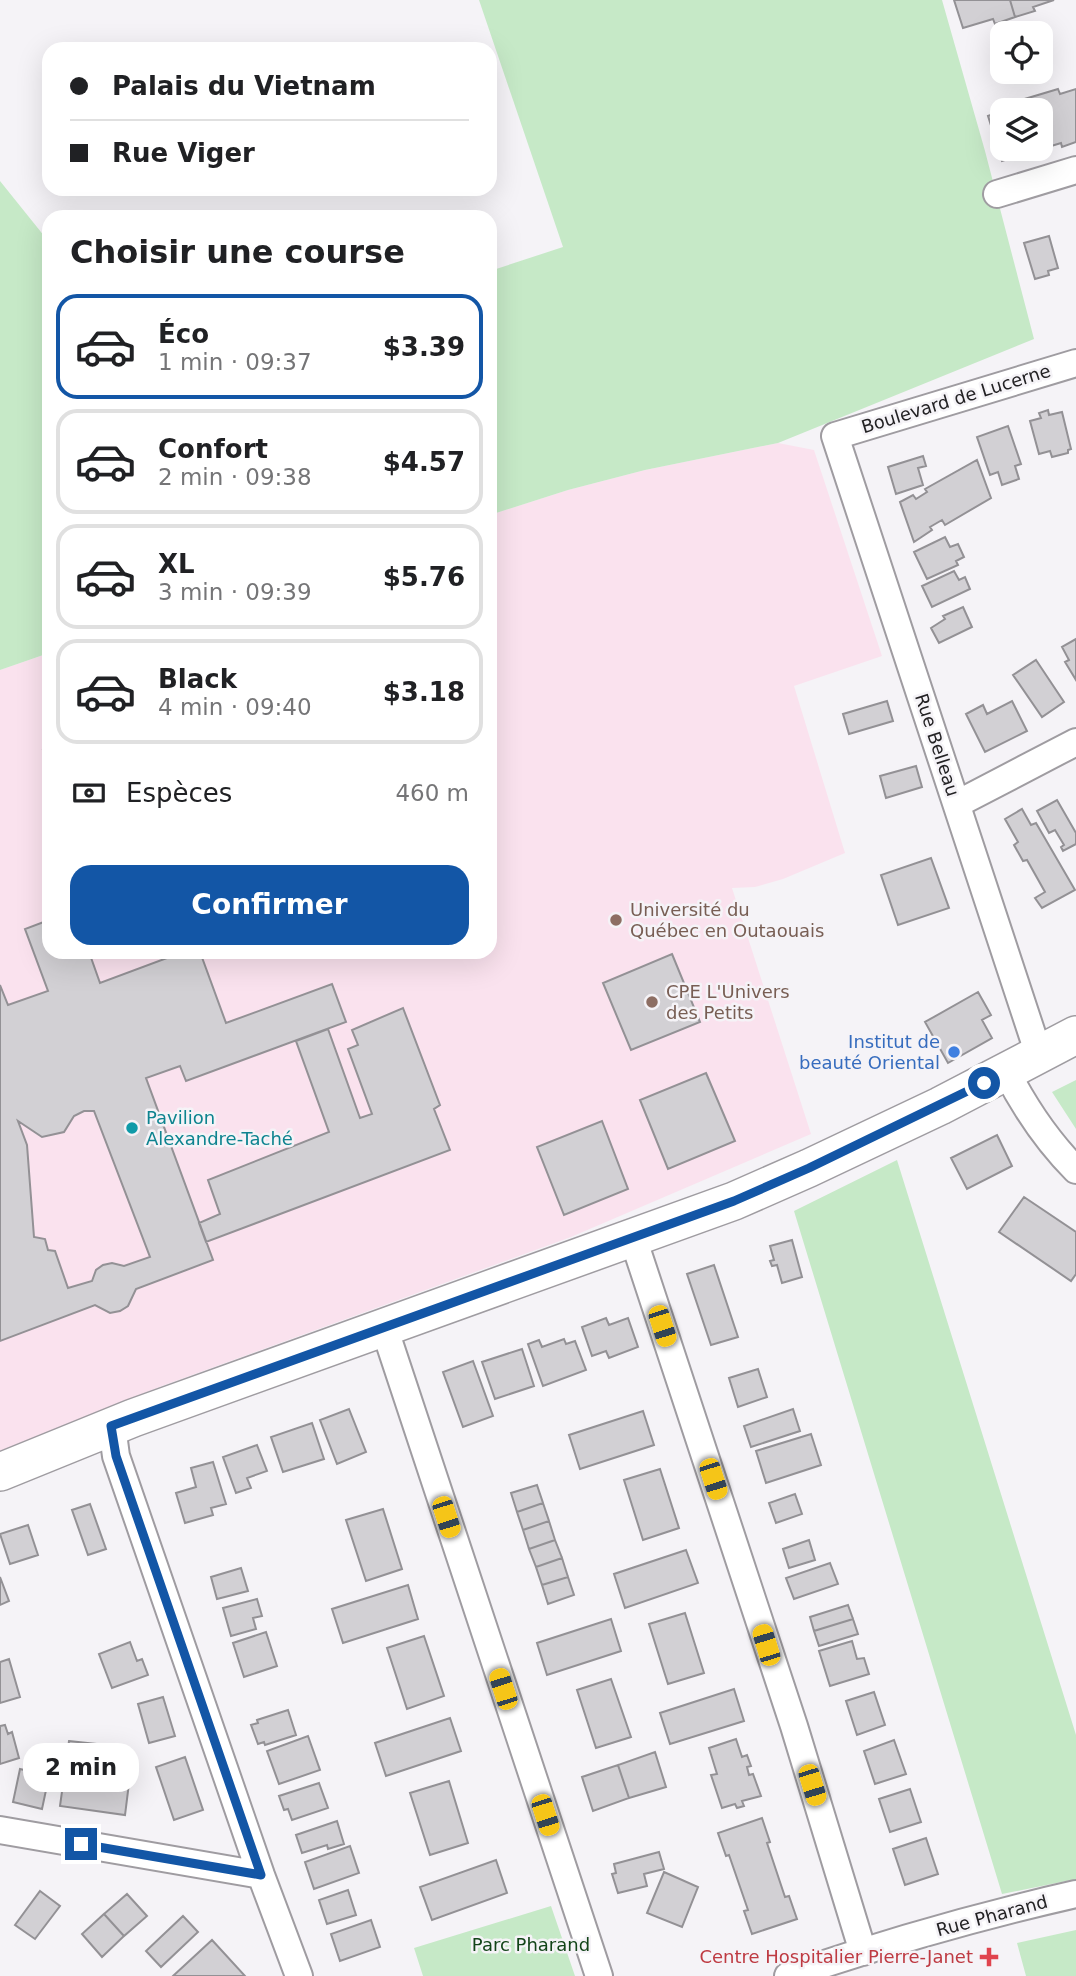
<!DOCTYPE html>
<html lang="fr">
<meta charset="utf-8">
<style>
body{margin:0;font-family:"DejaVu Sans",sans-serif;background:#f6f6f6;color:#202124;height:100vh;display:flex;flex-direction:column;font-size:26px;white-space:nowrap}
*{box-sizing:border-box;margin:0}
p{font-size:23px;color:#757577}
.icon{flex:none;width:38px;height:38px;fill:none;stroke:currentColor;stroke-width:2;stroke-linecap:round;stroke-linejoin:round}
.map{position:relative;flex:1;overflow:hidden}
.panel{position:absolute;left:42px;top:210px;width:455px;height:749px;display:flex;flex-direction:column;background:#fff;border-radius:21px;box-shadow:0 7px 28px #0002}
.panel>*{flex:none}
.top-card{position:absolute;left:42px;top:42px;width:455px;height:154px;border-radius:21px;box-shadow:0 7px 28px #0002;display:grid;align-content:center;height:154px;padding:0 28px;background:#fff}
.controls{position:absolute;left:990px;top:21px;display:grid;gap:14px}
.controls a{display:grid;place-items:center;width:63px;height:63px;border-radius:14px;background:#fff;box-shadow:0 7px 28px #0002;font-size:35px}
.end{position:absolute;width:32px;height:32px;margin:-16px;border:9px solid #1356a6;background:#fff;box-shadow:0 0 0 4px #fff}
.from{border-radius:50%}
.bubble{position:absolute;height:49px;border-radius:21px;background:#fff;box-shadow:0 7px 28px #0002;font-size:23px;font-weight:800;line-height:49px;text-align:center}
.car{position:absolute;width:21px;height:42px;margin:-21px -10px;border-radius:9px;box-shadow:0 0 5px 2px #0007;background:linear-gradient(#f5c518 24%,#345 0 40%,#f5c518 0 76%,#345 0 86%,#f5c518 0)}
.top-card b{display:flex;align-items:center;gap:24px;height:66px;font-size:26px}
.top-card b+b{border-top:2px solid #e0e0e0}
.top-card i{width:18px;height:18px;background:#202124}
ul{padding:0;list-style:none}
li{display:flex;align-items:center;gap:21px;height:105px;margin:0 14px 10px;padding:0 14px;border:4px solid #e0e0e0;border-radius:21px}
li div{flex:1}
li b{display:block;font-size:26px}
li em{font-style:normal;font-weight:800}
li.on{border-color:#1356a6}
li>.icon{width:63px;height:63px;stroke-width:1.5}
h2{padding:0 28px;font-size:32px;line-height:84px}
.pay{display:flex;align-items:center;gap:18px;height:77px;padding:0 28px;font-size:26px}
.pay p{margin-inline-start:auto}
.action{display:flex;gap:14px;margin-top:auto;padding:14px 28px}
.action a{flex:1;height:80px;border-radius:21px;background:#1356a6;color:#fff;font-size:28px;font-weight:800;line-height:80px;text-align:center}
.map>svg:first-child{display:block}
</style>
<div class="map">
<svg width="1076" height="1976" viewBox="0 0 1076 1976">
<rect width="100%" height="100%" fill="#f5f3f7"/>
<!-- education -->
<path fill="#fae2ee" d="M778,443L814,450L882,656L794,686L845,853L783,879L755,887L732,888L811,1134L571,1237L162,1386L0,1451V670L49,653V952H490V515L568,490L645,470Z"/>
<!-- green -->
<path fill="#c6e9c7" d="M479,0H942L985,151L1034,339L778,443L645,470L568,490L490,515V271L563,247Z
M0,181L49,242V653L0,670Z
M1076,1080V1129L1052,1092Z
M897,1160L1076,1735V1879L1002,1894L794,1211Z
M551,1906L575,1976H423L414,1948Z
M1076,1930V1976H1026L1017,1943Z"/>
<!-- building -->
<path fill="#d2d0d4" stroke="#939195" stroke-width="2" fill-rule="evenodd" d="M954,0H1010L1015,17L995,24L993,19L963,28Z
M1010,0H1054L1033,7L1035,11L1015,17Z
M1058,89L1060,94L1076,89V142L1062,147L1061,143L1048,147L1049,150L1024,158L1023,154L1002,161L988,116L1003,111V149H1041V110H1006L1020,106L1018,101Z
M1049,236L1058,268L1048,271L1049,275L1035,279L1024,243Z
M1048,410L1049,415L1062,412L1071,449L1068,450V453L1052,457L1050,451L1039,454L1030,421L1041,418L1039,413Z
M1008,426L1021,464L1015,466L1019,479L1002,485L998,472L990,475L977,437Z
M923,456L926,466L918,468L923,485L896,494L888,467Z
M977,460L991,498L945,525L942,520L930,527L932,530L914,542L900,502L913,495L916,499L927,492L925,489Z
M945,537L950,547L958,544L964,557L956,561L958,565L927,579L914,552Z
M954,571L959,580L965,577L970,589L932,607L922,586Z
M963,607L972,627L939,643L931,628L945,619L943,616Z
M1076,639V680L1065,662L1069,660L1062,647Z
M1036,660L1064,702L1042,717L1013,675Z
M887,701L893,721L849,734L843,714Z
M1012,701L1027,731L985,752L966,714L983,705L987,714Z
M49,749V779L43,750Z
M916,766L922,787L886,798L880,776Z
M1057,800L1076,833V844L1063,851L1061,847L1064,845L1055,830L1049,833L1037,811Z
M1022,809L1031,825L1036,823L1075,890L1042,908L1035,898L1045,892L1027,860L1023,861L1014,845L1018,842L1005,819Z
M931,858L949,908L898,925L881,875Z
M49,920V952H89L100,983L183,952H200L226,1023L332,984L346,1022L186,1081L180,1066L146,1078L213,1260L136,1289L128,1306L120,1311L110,1313L95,1305L0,1341V985L8,1005L48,991L25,929ZM84,1111H94L150,1257L124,1266L112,1263L103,1265L96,1270L92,1281L68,1288L55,1251L48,1250L45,1239L34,1237L27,1145L18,1121L42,1137L64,1132L74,1116Z
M672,954L700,1022L631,1050L603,983Z
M978,992L991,1015L982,1020L992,1038L948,1063L925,1022Z
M403,1008L440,1105L434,1109L450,1150L206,1242L199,1223L220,1214L208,1180L329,1132L296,1041L328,1029L360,1118L372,1114L348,1049L358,1045L352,1030Z
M706,1073L735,1141L668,1169L640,1100Z
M602,1121L628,1189L564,1215L537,1147Z
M997,1135L1012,1166L967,1189L951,1158Z
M1024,1197L1076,1232V1274L1071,1281L999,1232Z
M792,1240L802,1277L782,1283L777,1265L772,1266L770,1261L774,1260L770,1246Z
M714,1265L738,1337L711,1345L687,1274Z
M606,1318L609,1325L628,1318L638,1347L609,1358L606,1351L592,1356L582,1327Z
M564,1339L566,1344L575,1341L586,1370L543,1386L528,1344L539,1340L542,1347Z
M522,1349L534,1386L495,1399L482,1362Z
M473,1361L493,1416L463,1427L443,1372Z
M758,1369L767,1397L738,1407L729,1378Z
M349,1409L366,1452L337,1464L320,1420Z
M793,1409L800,1431L751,1447L744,1426Z
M643,1411L654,1445L580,1469L569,1435Z
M312,1423L324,1459L283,1472L271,1437Z
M811,1434L821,1465L766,1483L756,1451Z
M257,1445L267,1471L247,1478L251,1488L236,1493L223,1457Z
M213,1462L226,1504L211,1508L213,1515L185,1523L176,1493L196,1487L191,1468Z
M660,1469L679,1528L643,1540L624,1480Z
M537,1485L543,1503L517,1512L511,1493Z
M795,1494L802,1514L776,1523L769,1503Z
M543,1503L549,1521L523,1530L517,1512Z
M90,1504L106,1549L88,1555L72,1510Z
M383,1509L402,1569L366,1581L346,1520Z
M549,1521L555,1540L529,1549L523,1530Z
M28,1525L38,1555L10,1564L0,1534Z
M555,1540L562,1558L536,1567L529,1549Z
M809,1540L815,1560L789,1568L783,1549Z
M686,1550L698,1583L625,1608L614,1574Z
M562,1558L568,1577L542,1585L536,1567Z
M830,1563L838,1584L794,1599L786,1578Z
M241,1568L248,1591L217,1599L211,1577Z
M0,1577L9,1601L0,1605Z
M568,1577L574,1595L548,1604L542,1585Z
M408,1585L418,1619L343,1643L332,1609Z
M257,1599L262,1616L253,1618L256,1629L231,1636L223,1608Z
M848,1605L853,1619L814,1631L810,1617Z
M685,1613L704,1673L668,1684L649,1624Z
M611,1619L621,1651L547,1675L537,1643Z
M853,1619L858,1634L819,1646L814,1631Z
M266,1632L277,1666L244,1677L233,1643Z
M424,1636L444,1696L407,1709L387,1648Z
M852,1641L857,1659L864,1658L869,1674L830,1686L819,1651Z
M130,1642L137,1661L142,1659L148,1675L112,1688L99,1654Z
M9,1659L20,1697L0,1703V1662Z
M611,1679L631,1737L596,1748L577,1690Z
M734,1689L744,1721L670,1744L660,1713Z
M874,1692L885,1725L857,1735L846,1701Z
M163,1697L175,1736L149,1743L138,1704Z
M288,1710L296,1735L265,1745L264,1742L258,1744L251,1725L258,1723L257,1720Z
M450,1718L461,1751L386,1776L375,1743Z
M5,1725L8,1734L12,1732L19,1758L0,1764V1726Z
M308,1736L320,1770L279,1784L267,1751Z
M736,1739L742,1757L747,1755L751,1766L747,1767L749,1775L753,1774L761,1796L742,1801L744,1806L737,1808L735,1804L722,1808L711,1775L717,1774L709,1748Z
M894,1740L906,1774L875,1784L864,1751Z
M69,1741L105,1745L100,1779L129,1783L125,1815L60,1806Z
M655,1752L666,1787L629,1798L618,1765Z
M185,1757L203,1810L174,1820L156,1767Z
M618,1765L629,1798L593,1811L582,1777Z
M20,1769L49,1776L42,1809L13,1802Z
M449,1781L468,1843L430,1855L410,1793Z
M319,1783L328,1808L292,1820L288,1809L284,1810L279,1796Z
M910,1789L921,1822L890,1832L879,1799Z
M762,1818L770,1842L767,1843L785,1897L789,1896L797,1919L752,1934L744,1911L748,1910L729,1855L726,1856L718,1833Z
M337,1821L344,1844L328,1849L327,1845L302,1853L296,1835Z
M926,1838L938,1874L905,1885L893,1849Z
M350,1846L359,1873L314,1889L305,1862Z
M659,1852L664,1869L644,1874L647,1886L618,1893L612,1874L616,1873L614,1864Z
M496,1860L507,1893L432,1920L420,1887Z
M664,1872L698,1887L682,1927L647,1913Z
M348,1890L356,1915L327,1924L319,1900Z
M40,1891L60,1906L35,1939L15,1925Z
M127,1894L147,1916L124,1936L104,1914Z
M104,1914L124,1936L102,1957L82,1934Z
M183,1916L198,1932L161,1967L146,1951Z
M371,1920L380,1947L340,1961L331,1934Z
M212,1940L245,1976H173Z"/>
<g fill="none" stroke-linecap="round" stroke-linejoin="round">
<defs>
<path id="minor" d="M997,194L1076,170
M957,804L1076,742
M1039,1055L835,436L1076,363
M1006,1071C1025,1108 1047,1141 1076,1170
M633,1238L794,1726L863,1952
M384,1327L599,1976
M112,1426L116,1456L261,1875L299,1976
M0,1830L261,1875
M788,1976C882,1944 979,1916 1076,1894"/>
<path id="secondary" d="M0,1472L133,1418L734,1201L809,1168L940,1106L1076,1035"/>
</defs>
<!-- minor casing -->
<use href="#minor" stroke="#9f9ca1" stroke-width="30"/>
<!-- secondary casing -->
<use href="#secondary" stroke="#9f9ca1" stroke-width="40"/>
<!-- minor -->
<use href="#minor" stroke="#fff" stroke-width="26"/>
<!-- secondary -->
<use href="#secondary" stroke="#fff" stroke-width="37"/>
</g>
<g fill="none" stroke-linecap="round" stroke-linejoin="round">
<!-- route -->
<path stroke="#1356a6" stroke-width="9" d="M81,1844L261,1875L116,1456L111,1426L734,1201L809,1168L984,1083"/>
</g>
<!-- markers -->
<g fill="#8d6e63" stroke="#f5f3f7" stroke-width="2.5">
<circle cx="616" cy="920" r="7"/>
<circle cx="652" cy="1002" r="7"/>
</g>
<circle fill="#3f7fe0" stroke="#f5f3f7" stroke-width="2.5" cx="954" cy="1052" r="7"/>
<circle fill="#0f9aa8" stroke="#f5f3f7" stroke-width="2.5" cx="132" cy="1128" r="7"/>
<path fill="#e0444e" stroke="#f5f3f7" stroke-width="2.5" d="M985.5 1946.5h7v7h7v7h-7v7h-7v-7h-7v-7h7z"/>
<g text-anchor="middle" stroke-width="5" stroke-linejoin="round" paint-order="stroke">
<!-- street labels -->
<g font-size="18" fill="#232224" stroke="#f5f3f7">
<text transform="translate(956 399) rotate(-17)" y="6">Boulevard de Lucerne</text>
<text transform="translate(937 745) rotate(72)" y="6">Rue Belleau</text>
<text transform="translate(992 1916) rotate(-15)" y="6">Rue Pharand</text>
</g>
<!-- education labels -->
<g font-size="18" fill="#785e54" stroke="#f5f3f7" text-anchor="start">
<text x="630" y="916">Université du<tspan x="630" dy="21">Québec en Outaouais</tspan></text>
<text x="666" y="998">CPE L'Univers<tspan x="666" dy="21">des Petits</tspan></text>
</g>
<!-- shop labels -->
<g font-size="18" fill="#366cbe" stroke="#f5f3f7" text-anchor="end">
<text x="940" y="1048">Institut de<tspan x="940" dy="21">beauté Oriental</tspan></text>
</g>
<!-- culture labels -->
<g font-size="18" fill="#0d838f" stroke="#f5f3f7" text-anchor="start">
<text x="146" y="1124">Pavilion<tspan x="146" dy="21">Alexandre-Taché</tspan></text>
</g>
<!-- park labels -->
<g font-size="18" fill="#124418" stroke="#f5f3f7">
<text x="531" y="1951">Parc Pharand</text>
</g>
<!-- health labels -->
<g font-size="18" fill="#be3a42" stroke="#f5f3f7" text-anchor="end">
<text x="973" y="1963">Centre Hospitalier Pierre-Janet</text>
</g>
</g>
</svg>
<div class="controls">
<a><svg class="icon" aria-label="locate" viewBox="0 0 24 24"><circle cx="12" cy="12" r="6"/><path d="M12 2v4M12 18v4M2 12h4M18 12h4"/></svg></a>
<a><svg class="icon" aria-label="layers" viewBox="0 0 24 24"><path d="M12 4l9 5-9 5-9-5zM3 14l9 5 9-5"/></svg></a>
</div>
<i class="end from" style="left:984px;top:1083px"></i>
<i class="end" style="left:81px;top:1844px"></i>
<div class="bubble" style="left:23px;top:1743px;width:116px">2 min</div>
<i class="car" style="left:662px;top:1326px;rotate:162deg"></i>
<i class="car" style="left:713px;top:1479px;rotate:162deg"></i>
<i class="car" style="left:446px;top:1517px;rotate:162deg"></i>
<i class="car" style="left:766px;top:1645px;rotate:343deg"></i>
<i class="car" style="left:503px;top:1689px;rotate:342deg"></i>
<i class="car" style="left:812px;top:1785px;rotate:163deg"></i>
<i class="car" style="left:545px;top:1815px;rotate:162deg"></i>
<div class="top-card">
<b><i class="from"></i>Palais du Vietnam</b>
<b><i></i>Rue Viger</b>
</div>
<section class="panel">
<h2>Choisir une course</h2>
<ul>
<li class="on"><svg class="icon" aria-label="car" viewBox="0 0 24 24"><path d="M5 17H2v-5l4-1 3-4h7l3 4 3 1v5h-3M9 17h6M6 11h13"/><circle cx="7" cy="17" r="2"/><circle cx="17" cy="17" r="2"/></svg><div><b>Éco</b><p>1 min · 09:37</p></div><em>$3.39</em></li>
<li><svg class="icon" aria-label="car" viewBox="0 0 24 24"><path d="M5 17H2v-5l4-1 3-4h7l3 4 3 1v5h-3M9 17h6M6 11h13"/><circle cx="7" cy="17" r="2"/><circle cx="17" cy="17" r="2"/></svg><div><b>Confort</b><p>2 min · 09:38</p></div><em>$4.57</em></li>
<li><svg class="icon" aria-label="car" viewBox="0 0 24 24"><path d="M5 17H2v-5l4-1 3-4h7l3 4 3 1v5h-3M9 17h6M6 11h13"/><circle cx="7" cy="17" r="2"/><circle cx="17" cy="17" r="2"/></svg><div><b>XL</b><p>3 min · 09:39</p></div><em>$5.76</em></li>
<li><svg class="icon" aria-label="car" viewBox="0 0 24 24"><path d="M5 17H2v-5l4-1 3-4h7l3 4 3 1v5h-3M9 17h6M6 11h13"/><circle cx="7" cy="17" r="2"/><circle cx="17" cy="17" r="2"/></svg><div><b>Black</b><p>4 min · 09:40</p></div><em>$3.18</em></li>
</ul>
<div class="pay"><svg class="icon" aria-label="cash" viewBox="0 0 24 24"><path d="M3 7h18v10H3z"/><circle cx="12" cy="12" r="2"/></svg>Espèces<p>460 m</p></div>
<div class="action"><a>Confirmer</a></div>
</section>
</div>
